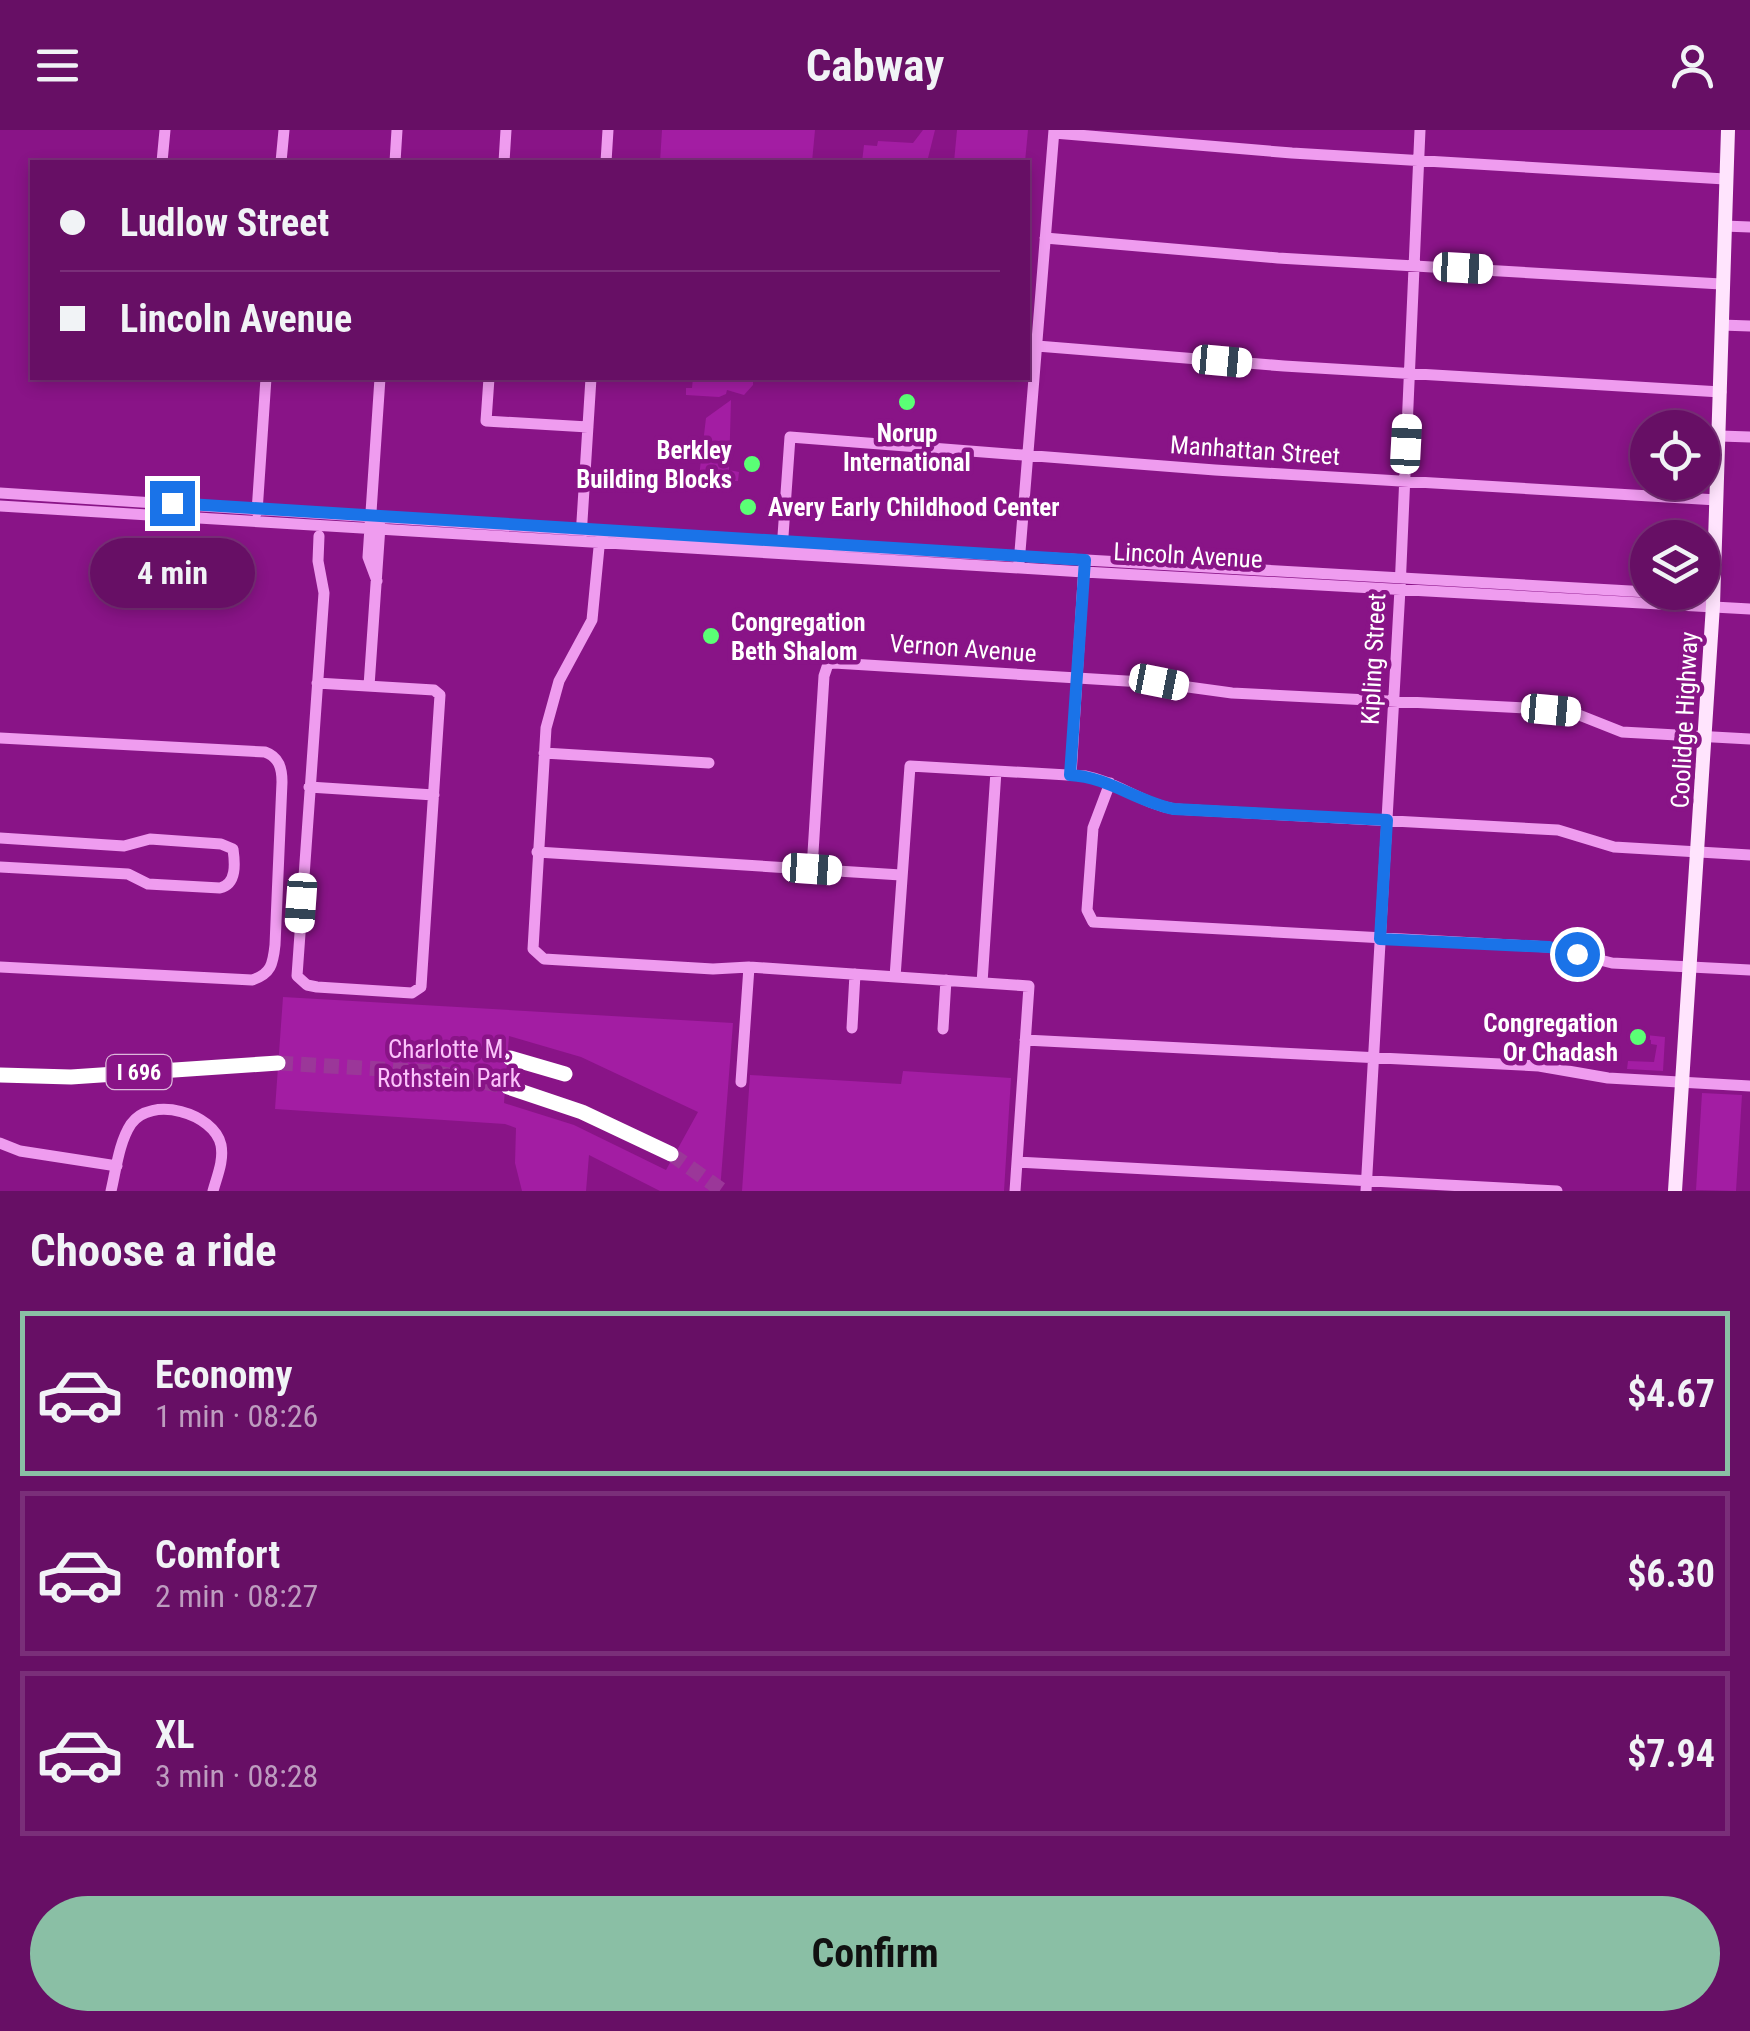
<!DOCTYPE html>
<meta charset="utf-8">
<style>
body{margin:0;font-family:"Roboto Condensed",sans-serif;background:#6f1d6e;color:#f1f3f6;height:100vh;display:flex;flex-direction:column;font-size:38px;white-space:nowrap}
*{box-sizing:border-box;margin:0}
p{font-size:32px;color:#bd9cbf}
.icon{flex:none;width:55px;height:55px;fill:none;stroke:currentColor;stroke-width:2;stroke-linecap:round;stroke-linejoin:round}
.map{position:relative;height:1061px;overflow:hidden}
.panel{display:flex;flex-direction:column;background:#670f65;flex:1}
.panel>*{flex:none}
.hud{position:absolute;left:30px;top:30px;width:1000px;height:220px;border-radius:0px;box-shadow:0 5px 15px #0003,0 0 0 2px #7a2f79;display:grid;align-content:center;height:220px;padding:0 30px;background:#670f65}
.tools{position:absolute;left:1630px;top:280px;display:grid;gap:20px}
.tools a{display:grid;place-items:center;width:90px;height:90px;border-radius:50%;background:#670f65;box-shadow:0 5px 15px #0003,0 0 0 2px #7a2f79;font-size:50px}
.end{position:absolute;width:45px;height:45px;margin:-22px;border:12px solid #1a73e8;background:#fff;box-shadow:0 0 0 5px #fff}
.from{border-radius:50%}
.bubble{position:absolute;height:70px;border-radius:35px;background:#670f65;box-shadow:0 5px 15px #0003,0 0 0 2px #7a2f79;font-size:32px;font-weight:700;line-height:70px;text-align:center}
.car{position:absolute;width:30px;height:60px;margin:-30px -15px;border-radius:12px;box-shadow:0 0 8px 2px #0007;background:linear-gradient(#fff 24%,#345 0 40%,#fff 0 76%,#345 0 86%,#fff 0)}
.hud b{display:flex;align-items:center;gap:35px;height:95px;font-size:38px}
.hud b+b{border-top:2px solid #7a2f79}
.hud i{width:25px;height:25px;background:#f1f3f6}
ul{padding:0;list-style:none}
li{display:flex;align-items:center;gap:30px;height:165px;margin:0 20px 15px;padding:0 10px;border:5px solid #7a2f79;border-radius:0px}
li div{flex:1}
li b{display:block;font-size:38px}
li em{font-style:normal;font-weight:700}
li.current{border-color:#8abfa5}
li>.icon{width:90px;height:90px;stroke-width:1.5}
h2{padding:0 30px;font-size:45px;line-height:120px}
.button{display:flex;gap:20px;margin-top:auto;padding:20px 30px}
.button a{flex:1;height:115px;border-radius:60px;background:#8abfa5;color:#111;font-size:40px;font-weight:700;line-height:115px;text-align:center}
header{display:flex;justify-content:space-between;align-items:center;height:130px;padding:0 30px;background:#670f65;font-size:45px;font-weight:700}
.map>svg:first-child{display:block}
</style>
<header><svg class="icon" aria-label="menu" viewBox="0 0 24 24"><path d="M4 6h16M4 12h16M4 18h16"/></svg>Cabway<svg class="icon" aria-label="person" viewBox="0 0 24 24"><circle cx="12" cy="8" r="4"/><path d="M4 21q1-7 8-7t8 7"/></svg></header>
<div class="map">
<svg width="1750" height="1061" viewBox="0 0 1750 1061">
<rect width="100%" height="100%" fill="#891487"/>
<!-- green -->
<path fill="#a31da3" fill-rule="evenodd" d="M662,0H815L812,32H660Z
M923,0H935L927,32H862L864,15L877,16L878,11L913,13Z
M957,0H1028L1025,32H954Z
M693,248H753V255L744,265L727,260L726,264L719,267L686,265V258H692Z
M731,270L729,340L739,342L738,351H707L706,356L698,355L706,288Z
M283,867L733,893L720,1061H660L589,1025L586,1061H522L515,1033L516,998L505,994L275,979ZM509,906L581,927L698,982L666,1040L574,995L504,973Z
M1646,905L1665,907L1663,941L1627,939L1628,931L1654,932L1657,915L1651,914V910L1645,909Z
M903,941L1011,948L1004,1061H742L750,945L901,954Z
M1702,963L1742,965L1736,1061L1696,1060Z"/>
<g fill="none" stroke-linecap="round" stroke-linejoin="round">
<!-- highway-tunnel -->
<path stroke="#9b3799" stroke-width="15" stroke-dasharray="15 8" stroke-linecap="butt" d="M278,933L433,942L508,957
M671,1024L723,1061"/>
<!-- minor -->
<path stroke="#ef9cef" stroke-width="11" d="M1054,3L1292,23L1725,49
M162,32L165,0
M281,32L284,0
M395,32L397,0
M504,32L506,0
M606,32L608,0
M1724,96L1750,97
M1045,108L1278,128L1721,154
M1721,195L1750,196
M1037,216L1284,236L1721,262
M489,248L486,291L588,297
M1720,306L1750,307
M0,363L733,410L1648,462
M0,376L1084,442L1750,479
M257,382L266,248
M581,407L591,248
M600,407L592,490L559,551L546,598L533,819L544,829L713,839L749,837L1029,856L1015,1061
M782,420L790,307L1215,340L1717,370
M1019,434L1054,0
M377,451L368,427L380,248
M1652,462L1690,467L1709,473
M317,553L434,560L440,565L421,857L412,863L317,857L307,855L297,846L324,463L318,431L319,406
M369,556L380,396
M0,608L265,622C279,627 282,638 282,652L275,815C273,834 271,844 252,850L0,837
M544,623L709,633
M1071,645L1084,435
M1110,653L1093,698L1087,780L1093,792L1549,817L1612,833L1750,840
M309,657L434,665
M0,708L124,716L150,709L221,714L233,719C235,733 237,754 220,758L148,754L128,744L0,737
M537,722L901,745
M812,739L824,546L828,534L834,533L1159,553L1232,563L1528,578L1574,583L1622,602L1750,609
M895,847L910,636L1085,646C1117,652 1141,673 1174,679L1558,700L1614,717L1750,725
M982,853L996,641
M852,898L855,844
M943,899L946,850
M1025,910L1539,936L1608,948L1750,956
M741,952L749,837
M0,1013L20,1021L117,1036
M1017,1032L1557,1061
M111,1061C116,1040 119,1012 131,994C151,965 214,983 221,1015C224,1031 217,1046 213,1061
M1366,1061L1400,459L1420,0"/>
<!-- major -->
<path stroke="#ffe4fd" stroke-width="14" d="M1675,1061L1713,475L1728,0"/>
<!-- highway -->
<path stroke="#fff" stroke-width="15" d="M510,928L565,944
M0,945L71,947L278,933
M508,957L582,982L671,1024"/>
</g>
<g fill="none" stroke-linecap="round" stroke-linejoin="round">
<!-- route -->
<path stroke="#1a73e8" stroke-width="12" d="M172,373L1085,430L1070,645C1109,647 1137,672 1174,679L1387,690L1380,809L1549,817L1577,824"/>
</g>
<!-- markers -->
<g fill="#5aff75" stroke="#891487" stroke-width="4">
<circle cx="907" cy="272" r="10"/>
<circle cx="752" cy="334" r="10"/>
<circle cx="748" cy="377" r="10"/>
<circle cx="711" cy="506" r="10"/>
<circle cx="1638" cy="907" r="10"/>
</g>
<g text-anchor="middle" stroke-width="9" stroke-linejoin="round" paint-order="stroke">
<!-- shield labels -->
<rect fill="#891487" stroke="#dcb8db" stroke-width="2.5" x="106.5" y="925" width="65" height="34" rx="8"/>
<g font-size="22" font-weight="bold" fill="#fff">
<text x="139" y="950">I 696</text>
</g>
<!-- poi labels -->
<g font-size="25" font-weight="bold" fill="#fff" stroke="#891487" text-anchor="end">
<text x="907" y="312" text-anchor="middle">Norup<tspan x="907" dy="29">International</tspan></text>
<text x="732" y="329">Berkley<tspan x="732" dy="29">Building Blocks</tspan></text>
<text x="768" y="386" text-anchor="start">Avery Early Childhood Center</text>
<text x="731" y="501" text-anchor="start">Congregation<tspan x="731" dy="29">Beth Shalom</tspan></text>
<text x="1618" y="902">Congregation<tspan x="1618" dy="29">Or Chadash</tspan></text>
</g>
<!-- street labels -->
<g font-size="25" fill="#fff" stroke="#891487">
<text transform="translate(1255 320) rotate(4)" y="9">Manhattan Street</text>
<text transform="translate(1188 425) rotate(3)" y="9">Lincoln Avenue</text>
<text transform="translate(963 518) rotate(4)" y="9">Vernon Avenue</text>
<text transform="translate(1373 529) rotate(-87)" y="9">Kipling Street</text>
<text transform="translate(1684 590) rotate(-87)" y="9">Coolidge Highway</text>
</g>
<!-- park labels -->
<g font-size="25" fill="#fbc2fb" stroke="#891487">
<text x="449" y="928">Charlotte M.<tspan x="449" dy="29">Rothstein Park</tspan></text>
</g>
</g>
</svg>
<div class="tools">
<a><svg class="icon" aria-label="locate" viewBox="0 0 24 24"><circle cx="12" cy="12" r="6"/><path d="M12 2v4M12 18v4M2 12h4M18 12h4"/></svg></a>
<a><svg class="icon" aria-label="layers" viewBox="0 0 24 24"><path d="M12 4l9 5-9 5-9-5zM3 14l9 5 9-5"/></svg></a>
</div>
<i class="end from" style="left:1577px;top:824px"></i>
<i class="end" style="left:172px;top:373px"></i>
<div class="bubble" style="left:90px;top:408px;width:165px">4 min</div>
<i class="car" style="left:1463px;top:138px;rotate:93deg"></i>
<i class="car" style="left:1222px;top:231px;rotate:95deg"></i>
<i class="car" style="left:1406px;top:314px;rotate:3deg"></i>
<i class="car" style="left:1159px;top:552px;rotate:101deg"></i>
<i class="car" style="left:1551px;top:580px;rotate:95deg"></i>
<i class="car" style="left:812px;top:739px;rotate:94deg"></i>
<i class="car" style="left:301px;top:773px;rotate:184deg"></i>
<div class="hud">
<b><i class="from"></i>Ludlow Street</b>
<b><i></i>Lincoln Avenue</b>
</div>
</div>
<section class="panel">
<h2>Choose a ride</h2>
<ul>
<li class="current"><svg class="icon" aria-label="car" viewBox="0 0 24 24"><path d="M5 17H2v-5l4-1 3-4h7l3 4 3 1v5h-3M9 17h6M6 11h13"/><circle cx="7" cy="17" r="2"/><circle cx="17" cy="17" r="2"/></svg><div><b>Economy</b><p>1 min · 08:26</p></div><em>$4.67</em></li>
<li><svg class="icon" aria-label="car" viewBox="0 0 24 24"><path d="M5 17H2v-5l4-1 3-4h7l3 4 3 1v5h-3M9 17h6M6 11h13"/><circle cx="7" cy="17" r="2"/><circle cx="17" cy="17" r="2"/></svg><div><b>Comfort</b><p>2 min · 08:27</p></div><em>$6.30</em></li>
<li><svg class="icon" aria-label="car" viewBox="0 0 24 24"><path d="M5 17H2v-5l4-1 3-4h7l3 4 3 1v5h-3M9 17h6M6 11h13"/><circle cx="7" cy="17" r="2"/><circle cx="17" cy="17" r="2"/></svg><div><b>XL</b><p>3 min · 08:28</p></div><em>$7.94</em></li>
</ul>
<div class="button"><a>Confirm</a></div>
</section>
